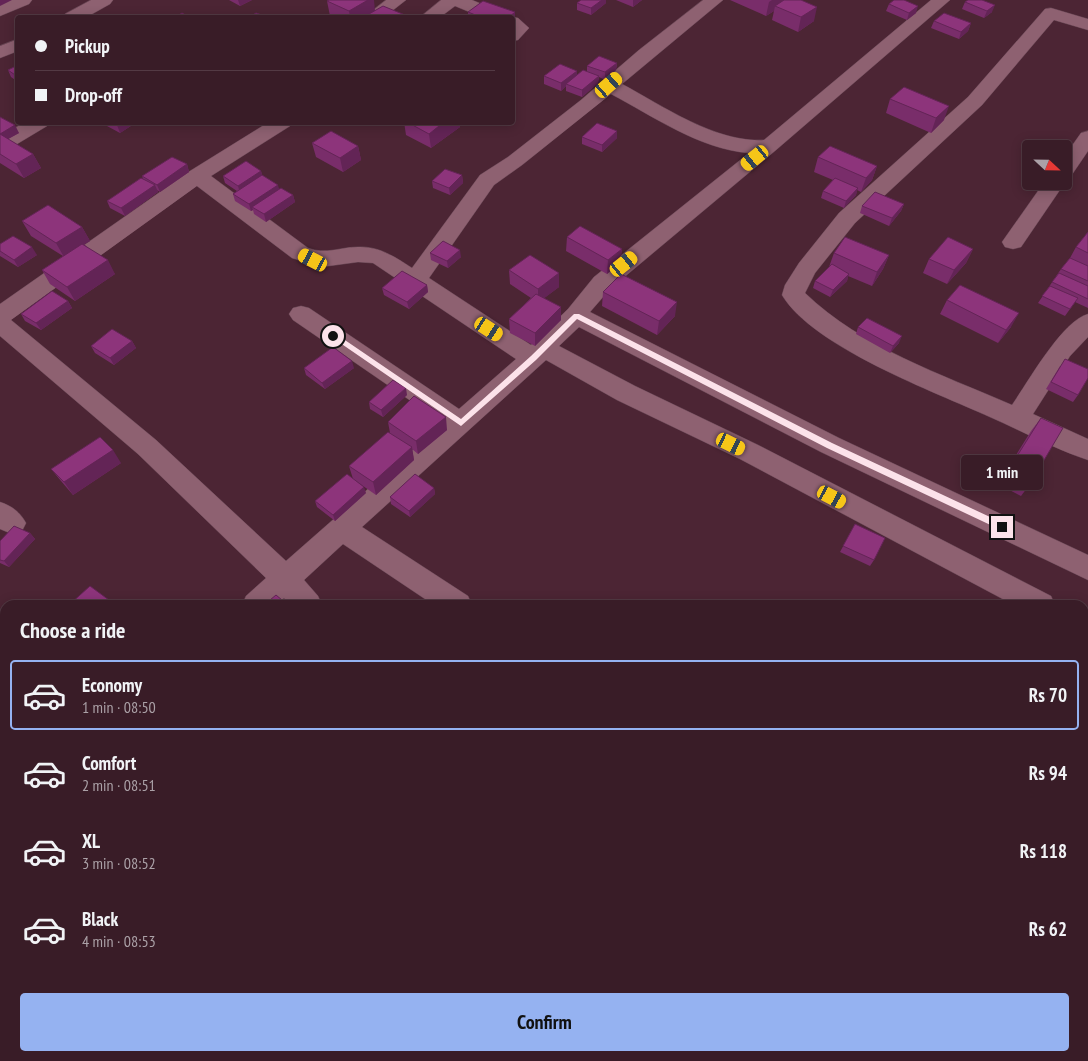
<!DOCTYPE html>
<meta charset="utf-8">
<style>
body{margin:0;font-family:"PT Sans Narrow",sans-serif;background:#442933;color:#f1f3f6;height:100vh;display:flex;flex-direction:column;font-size:19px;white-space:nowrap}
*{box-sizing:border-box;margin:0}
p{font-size:16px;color:#aba1a7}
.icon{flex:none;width:28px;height:28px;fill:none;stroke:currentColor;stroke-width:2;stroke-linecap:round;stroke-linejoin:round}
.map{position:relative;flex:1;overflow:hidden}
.panel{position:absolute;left:0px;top:600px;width:1089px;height:461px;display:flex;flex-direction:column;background:#391c27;border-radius:15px 15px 0 0;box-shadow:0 2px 12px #0003,0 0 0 1px #533a44}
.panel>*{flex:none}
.banner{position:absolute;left:15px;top:15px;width:500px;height:110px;border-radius:5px;box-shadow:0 2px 12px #0003,0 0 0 1px #533a44;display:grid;align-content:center;height:110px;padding:0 20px;background:#391c27}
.needle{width:32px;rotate:112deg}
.fabs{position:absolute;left:1022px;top:140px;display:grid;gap:10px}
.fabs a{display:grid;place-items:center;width:50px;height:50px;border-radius:5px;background:#391c27;box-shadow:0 2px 12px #0003,0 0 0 1px #533a44;font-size:25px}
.end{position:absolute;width:22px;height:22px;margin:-11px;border:6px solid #fce2ea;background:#111;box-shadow:0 0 0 2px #111}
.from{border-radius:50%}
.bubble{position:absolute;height:35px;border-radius:5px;background:#391c27;box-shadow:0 2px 12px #0003,0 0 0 1px #533a44;font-size:16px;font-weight:700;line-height:35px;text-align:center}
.car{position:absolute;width:15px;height:30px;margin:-15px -8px;border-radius:6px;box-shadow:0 0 4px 1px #0007;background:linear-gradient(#f5c518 24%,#345 0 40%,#f5c518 0 76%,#345 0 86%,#f5c518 0)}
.banner b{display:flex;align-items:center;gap:18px;height:48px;font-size:19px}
.banner b+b{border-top:1px solid #533a44}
.banner i{width:12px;height:12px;background:#f1f3f6}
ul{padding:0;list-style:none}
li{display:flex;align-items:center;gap:15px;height:70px;margin:0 10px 8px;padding:0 10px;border:2px solid transparent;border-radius:5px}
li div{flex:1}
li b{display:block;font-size:19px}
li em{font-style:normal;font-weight:700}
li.active{border-color:#95b2f1}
li>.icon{width:45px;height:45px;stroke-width:1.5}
h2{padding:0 20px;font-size:22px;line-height:60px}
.button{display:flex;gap:10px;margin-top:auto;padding:10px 20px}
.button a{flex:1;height:58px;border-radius:5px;background:#95b2f1;color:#111;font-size:20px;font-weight:700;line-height:58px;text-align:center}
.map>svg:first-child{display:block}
</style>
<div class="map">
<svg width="1088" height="1061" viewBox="0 0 1088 1061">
<rect width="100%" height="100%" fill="#4c2534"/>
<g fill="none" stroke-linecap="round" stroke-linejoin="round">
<defs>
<path id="minor" d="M9,0H32L29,4L0,16V4Z
M91,0H113L110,4L85,18H63L65,14Z
M386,0H406L383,18H363Z
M441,0H472L506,14L508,18H484L455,6L439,18H419Z
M703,0H723L622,84C663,106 716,143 764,140L931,0H950L776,150L610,289L590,312L839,438L1088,555V580L821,452L579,327L559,346L635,386L758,445L1051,596L1055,605H1014L740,459L617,400L546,360L362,527L468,596L472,605H434L343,544L304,580L318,596L322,605H290L284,598L276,605H242L246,596L266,578L138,454L0,336V304L190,171L269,122H292L290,126L211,176L308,248C326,255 340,247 358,247C379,246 395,257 412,268L480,175L508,157L581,100L639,50ZM611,94C653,116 699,149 749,153L594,277L568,309L531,345L429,278L494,185L522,165ZM197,186L292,258L321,267L358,262L373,263L516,359L459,409L309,308L301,306L293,308L289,314L293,320L443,423L286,561L156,440L11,320Z
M1051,8L1088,19V30L1054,20L982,105L855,223L815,273L805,293C862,348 941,374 1012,405C1028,382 1062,321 1088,314V337L1070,356L1033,414L1088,439V460C1055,449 1022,431 990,417C935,392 813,347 782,295L785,285L799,263L839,213L968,97L1045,9Z
M512,17L518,18L529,28L518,40L512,41V18H509Z
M18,39V51L0,58V46Z
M25,122H49L47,126L7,150L0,152V137Z
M1088,131V151L1071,176L1064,177L1066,181L1021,247L1013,249L1005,247L1002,242L1045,181H1064V157L1081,133Z
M0,502C12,506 20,512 26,523L22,531L12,534L0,529Z
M1084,613L1088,614V641L1084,640Z
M1088,661V689L1084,690V662Z
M0,796H5V828H0Z
M750,1056H791L793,1061H752Z"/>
</defs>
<!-- minor casing -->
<use href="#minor" stroke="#654452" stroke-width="1"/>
<!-- minor -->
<use href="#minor" fill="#8e6171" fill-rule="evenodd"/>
</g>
<!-- wall -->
<path fill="#792d6a" d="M229,0H252L240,6Z
M616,0H642L633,7Z
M730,0H801L814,21L798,32L772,20L774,11L766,16Z
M327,1L410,17V18H370L369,14L364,18H334L330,16Z
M965,2L992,12L984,18L962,9Z
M577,3H606L591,15L577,10Z
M889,4L916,13L907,20L886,11Z
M468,12H515V26L512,18H468Z
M934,21L971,23L968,31L959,39L931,28Z
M617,63L616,70L605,80L599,77L598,83L582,97L566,91V86L561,91L544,84V76L577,71V75L587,71V66Z
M18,65V82L11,77L8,70Z
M890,99L944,120L931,133L886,113Z
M0,117L19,133L8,139L33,154L41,168L24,178L0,163Z
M97,122H137L120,133L107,126L106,123L103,125Z
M404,122H459L460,127L431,148L406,135Z
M617,131V138L602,152L582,144V137Z
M312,143L358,146L361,160L343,172L316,157Z
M818,157L877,166L872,180L861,192L857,190L856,195L844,208L821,198L823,191L833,180L814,172Z
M187,164L189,172L160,192L157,190L158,192L125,216L110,208L107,201L143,179L142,176Z
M261,171L262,175L279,189L293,195L295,202L266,222L254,214L253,210L251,211L235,201L233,194L237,191L225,183L223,176Z
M462,175L463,183L450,195L433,188L432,181Z
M904,204L901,211L889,226L860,213L862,206Z
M22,221L82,227L90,241L84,244L115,274L75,301L50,284L42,270L63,256L31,236Z
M1088,232V308L1075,302L1065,316L1038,303L1061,269L1070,258L1076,247Z
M567,237L622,249L620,263L607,274L566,251Z
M0,244L37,255L18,267L0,256Z
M973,249L966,263L947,284L923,273L929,259Z
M430,253L461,257L448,268L431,260Z
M834,253L889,255L883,269L872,286L848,276L847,281L830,297L813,288L815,281L829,267Z
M509,270L559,273V287L544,298L561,320L535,346L510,333L509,319L531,298L510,284Z
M427,285L428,292L409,309L384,295L382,288Z
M603,292L675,316L657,335L602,306Z
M947,300L1011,327L998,343L940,314Z
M68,301L72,308L41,330L25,321L21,314Z
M858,327L899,343L890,353L856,334Z
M132,341L136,348L114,365L95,353L91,346Z
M1060,366L1078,395L1073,402L1046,389Z
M304,368H354L325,389L306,375Z
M407,395L383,417L370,409L369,402Z
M1041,418L1030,484L1021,496L998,484L1031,431Z
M388,422L447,430L418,454L412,449L414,460L376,495L353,479L349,466L390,433Z
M121,463L73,495L61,481L51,469Z
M434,488L435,494L410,517L391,504L390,497Z
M366,493L335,521L317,507L315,501Z
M855,524L874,560L870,566L840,552Z
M30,533L35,539L9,567L0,563V541Z
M716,1056H754L760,1061H713Z
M993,1056H1028L1035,1061H992Z"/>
<!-- shaded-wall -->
<path fill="#632456" d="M0,0H12L0,6Z
M238,0H252L240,6Z
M368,0H374L375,11L364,18H350L349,11Z
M602,0H606V3L591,15V8Z
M633,0H642L633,7Z
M772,0H788L775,6L774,11L766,16L769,2Z
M995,5L992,12L984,18L987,11Z
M918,6L916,13L907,20L909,13Z
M817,7L814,21L798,32L801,17Z
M515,12V26L512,29V18H508Z
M971,23L968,31L959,39L961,32Z
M617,63L616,70L605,80V72Z
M577,71V78L566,84V86L561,91V83Z
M599,76L598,83L582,97V90Z
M949,106L944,120L931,133L936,118Z
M122,122H137L120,133L117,125Z
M444,122H459L460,127L431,148L429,134Z
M15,125L19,133L1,143L0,134Z
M617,131V138L602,152V145Z
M358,146L361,160L343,172L340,158Z
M33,154L41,168L24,178L16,164Z
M187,164L189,172L160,192L157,185Z
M877,166L872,180L861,192L866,178Z
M261,171L263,178L240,193L238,186Z
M462,175L463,183L450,195L449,188Z
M155,185L158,192L125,216L121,208Z
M278,185L280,192L252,207L253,210L251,211L249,204Z
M858,188L856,195L844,208L846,201Z
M293,195L295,202L266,222L264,214Z
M904,204L901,211L889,226L892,218Z
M82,227L90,241L64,257L56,243Z
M32,247L37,255L18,267L14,260Z
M622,249L620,263L607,274L608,260Z
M973,249L966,263L947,284L954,270Z
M460,250L461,257L448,268L447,261Z
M889,255L883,269L872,286L877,272Z
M108,260L115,274L75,301L67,287Z
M559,273V287L538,303V289Z
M849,274L847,281L830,297L833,290Z
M427,285L428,292L409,309L407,302Z
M68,301L72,308L41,330L36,323Z
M677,302L675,316L657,335L659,321Z
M561,307V320L535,346V333Z
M1019,313L1011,327L998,343L1006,330Z
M902,336L899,343L890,353L893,346Z
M132,341L136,348L114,365L110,358Z
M352,361L354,368L325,389L322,383Z
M406,388L407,395L383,417L381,410Z
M446,417L447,430L418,454L416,441Z
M412,447L414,460L376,495L373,482Z
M113,450L121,463L73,495L64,482Z
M364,487L366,493L335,521L333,515Z
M434,488L435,494L410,517L409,511Z
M30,533L35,539L9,567L4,561Z"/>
<!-- building -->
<path fill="#8d347b" stroke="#632456" d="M329,0H368L349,11L327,1Z
M581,0H602L591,8L577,3Z
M784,0H801L817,7L801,17L775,6Z
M894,0H904L918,6L909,13L889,4Z
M968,0H982L995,5L987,11L965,2Z
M483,1L515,12L508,18H483L468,12Z
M383,6L410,17L377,18L369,14Z
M182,13L191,18H174Z
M256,13L268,17L248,18Z
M944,13L971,23L961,32L934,21Z
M599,56L617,63L605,72L587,66Z
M560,64L577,71L561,83L544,76Z
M18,65V77L8,70Z
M583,70L599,76L582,90L566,84Z
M904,87L949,106L936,118L890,99Z
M0,117L15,125L0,134Z
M112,122H122L117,125Z
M407,122H444L429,134Z
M597,123L617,131L602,145L582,137Z
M331,131L358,146L340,158L312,143Z
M0,134L33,154L16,164L0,154Z
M830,146L877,166L866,178L818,157Z
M172,157L187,164L157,185L142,176Z
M246,161L261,171L238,186L223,176Z
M445,169L462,175L449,188L432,181Z
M262,175L278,185L249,204L233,194Z
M141,178L155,185L121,208L107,201Z
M835,178L858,188L846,201L823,191Z
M281,188L293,195L264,214L252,207Z
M875,192L904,204L892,218L862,206Z
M48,205L82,227L56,243L22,221Z
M580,226L622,249L608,260L567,237Z
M1088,232V253L1076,247Z
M13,236L32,247L14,260L0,251V244Z
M845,237L889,255L877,272L834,253Z
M948,237L973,249L954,270L929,259Z
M443,241L460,250L447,261L430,253Z
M82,244L108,260L67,287L42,270Z
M530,255L559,273L538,289L509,270Z
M1070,258L1088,266V281L1061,269Z
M832,264L849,274L833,290L815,281Z
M402,271L427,285L407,302L382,288Z
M1059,273L1088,286V299L1052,282Z
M621,274L677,302L659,321L603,292Z
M960,285L1019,313L1006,330L947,300Z
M1050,286L1078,298L1070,309L1042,296Z
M52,291L68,301L36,323L21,314Z
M536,294L561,307L535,333L509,319Z
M867,318L902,336L893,346L858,327Z
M112,329L132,341L110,358L91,346Z
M333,347L352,361L322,383L304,368Z
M1065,359L1088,369V378L1078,395L1051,382Z
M393,380L406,388L381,410L369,402Z
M414,396L446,417L416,441L388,422Z
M1041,418L1063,428L1030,484L1007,472Z
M388,432L412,447L373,482L349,466Z
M100,437L113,450L64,482L51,469Z
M347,474L364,487L333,515L315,501Z
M415,474L434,488L409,511L390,497Z
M855,524L885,538L874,560L843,546Z
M14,526L30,533L4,561L0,560V541Z
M90,586L113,603L111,605H69Z
M276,595L288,605H264Z
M523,1056H575L572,1061H529Z
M719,1056H754L760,1061H716Z
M1005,1056H1028L1035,1061H1004Z"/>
<!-- route -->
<path fill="#fce2ea" d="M574,314H579L832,443L1005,524V529H999L827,448L577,319L536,360L461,426L330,336L336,334L461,419L531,356Z"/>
</svg>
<div class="fabs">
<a><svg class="needle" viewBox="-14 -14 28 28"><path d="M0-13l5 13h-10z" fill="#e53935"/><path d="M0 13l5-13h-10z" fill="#aba1a7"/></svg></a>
</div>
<i class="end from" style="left:333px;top:336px"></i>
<i class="end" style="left:1002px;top:527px"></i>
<div class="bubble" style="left:961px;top:455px;width:82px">1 min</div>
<i class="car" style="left:609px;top:85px;rotate:49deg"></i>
<i class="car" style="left:755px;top:158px;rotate:231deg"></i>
<i class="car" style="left:313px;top:260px;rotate:297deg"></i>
<i class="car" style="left:624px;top:264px;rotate:51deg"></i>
<i class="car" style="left:489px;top:329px;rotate:123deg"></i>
<i class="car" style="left:731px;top:444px;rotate:116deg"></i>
<i class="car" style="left:832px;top:497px;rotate:118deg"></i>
<div class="banner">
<b><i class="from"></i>Pickup</b>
<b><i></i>Drop-off</b>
</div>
<section class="panel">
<h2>Choose a ride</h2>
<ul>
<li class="active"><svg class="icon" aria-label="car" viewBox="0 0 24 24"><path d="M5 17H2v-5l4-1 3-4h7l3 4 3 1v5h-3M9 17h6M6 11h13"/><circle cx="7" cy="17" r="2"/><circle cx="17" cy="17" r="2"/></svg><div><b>Economy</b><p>1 min · 08:50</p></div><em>Rs 70</em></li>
<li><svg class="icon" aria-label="car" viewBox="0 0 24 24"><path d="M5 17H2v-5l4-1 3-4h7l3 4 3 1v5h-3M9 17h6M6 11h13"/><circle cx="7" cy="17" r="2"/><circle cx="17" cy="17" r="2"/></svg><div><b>Comfort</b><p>2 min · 08:51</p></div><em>Rs 94</em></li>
<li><svg class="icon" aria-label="car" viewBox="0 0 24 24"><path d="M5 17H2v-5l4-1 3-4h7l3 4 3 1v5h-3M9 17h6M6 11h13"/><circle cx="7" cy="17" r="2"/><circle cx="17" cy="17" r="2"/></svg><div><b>XL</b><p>3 min · 08:52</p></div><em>Rs 118</em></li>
<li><svg class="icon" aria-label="car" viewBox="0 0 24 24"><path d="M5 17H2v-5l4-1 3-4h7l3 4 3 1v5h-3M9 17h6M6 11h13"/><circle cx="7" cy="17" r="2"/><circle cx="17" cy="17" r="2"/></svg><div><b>Black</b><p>4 min · 08:53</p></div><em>Rs 62</em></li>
</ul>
<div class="button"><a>Confirm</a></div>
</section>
</div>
